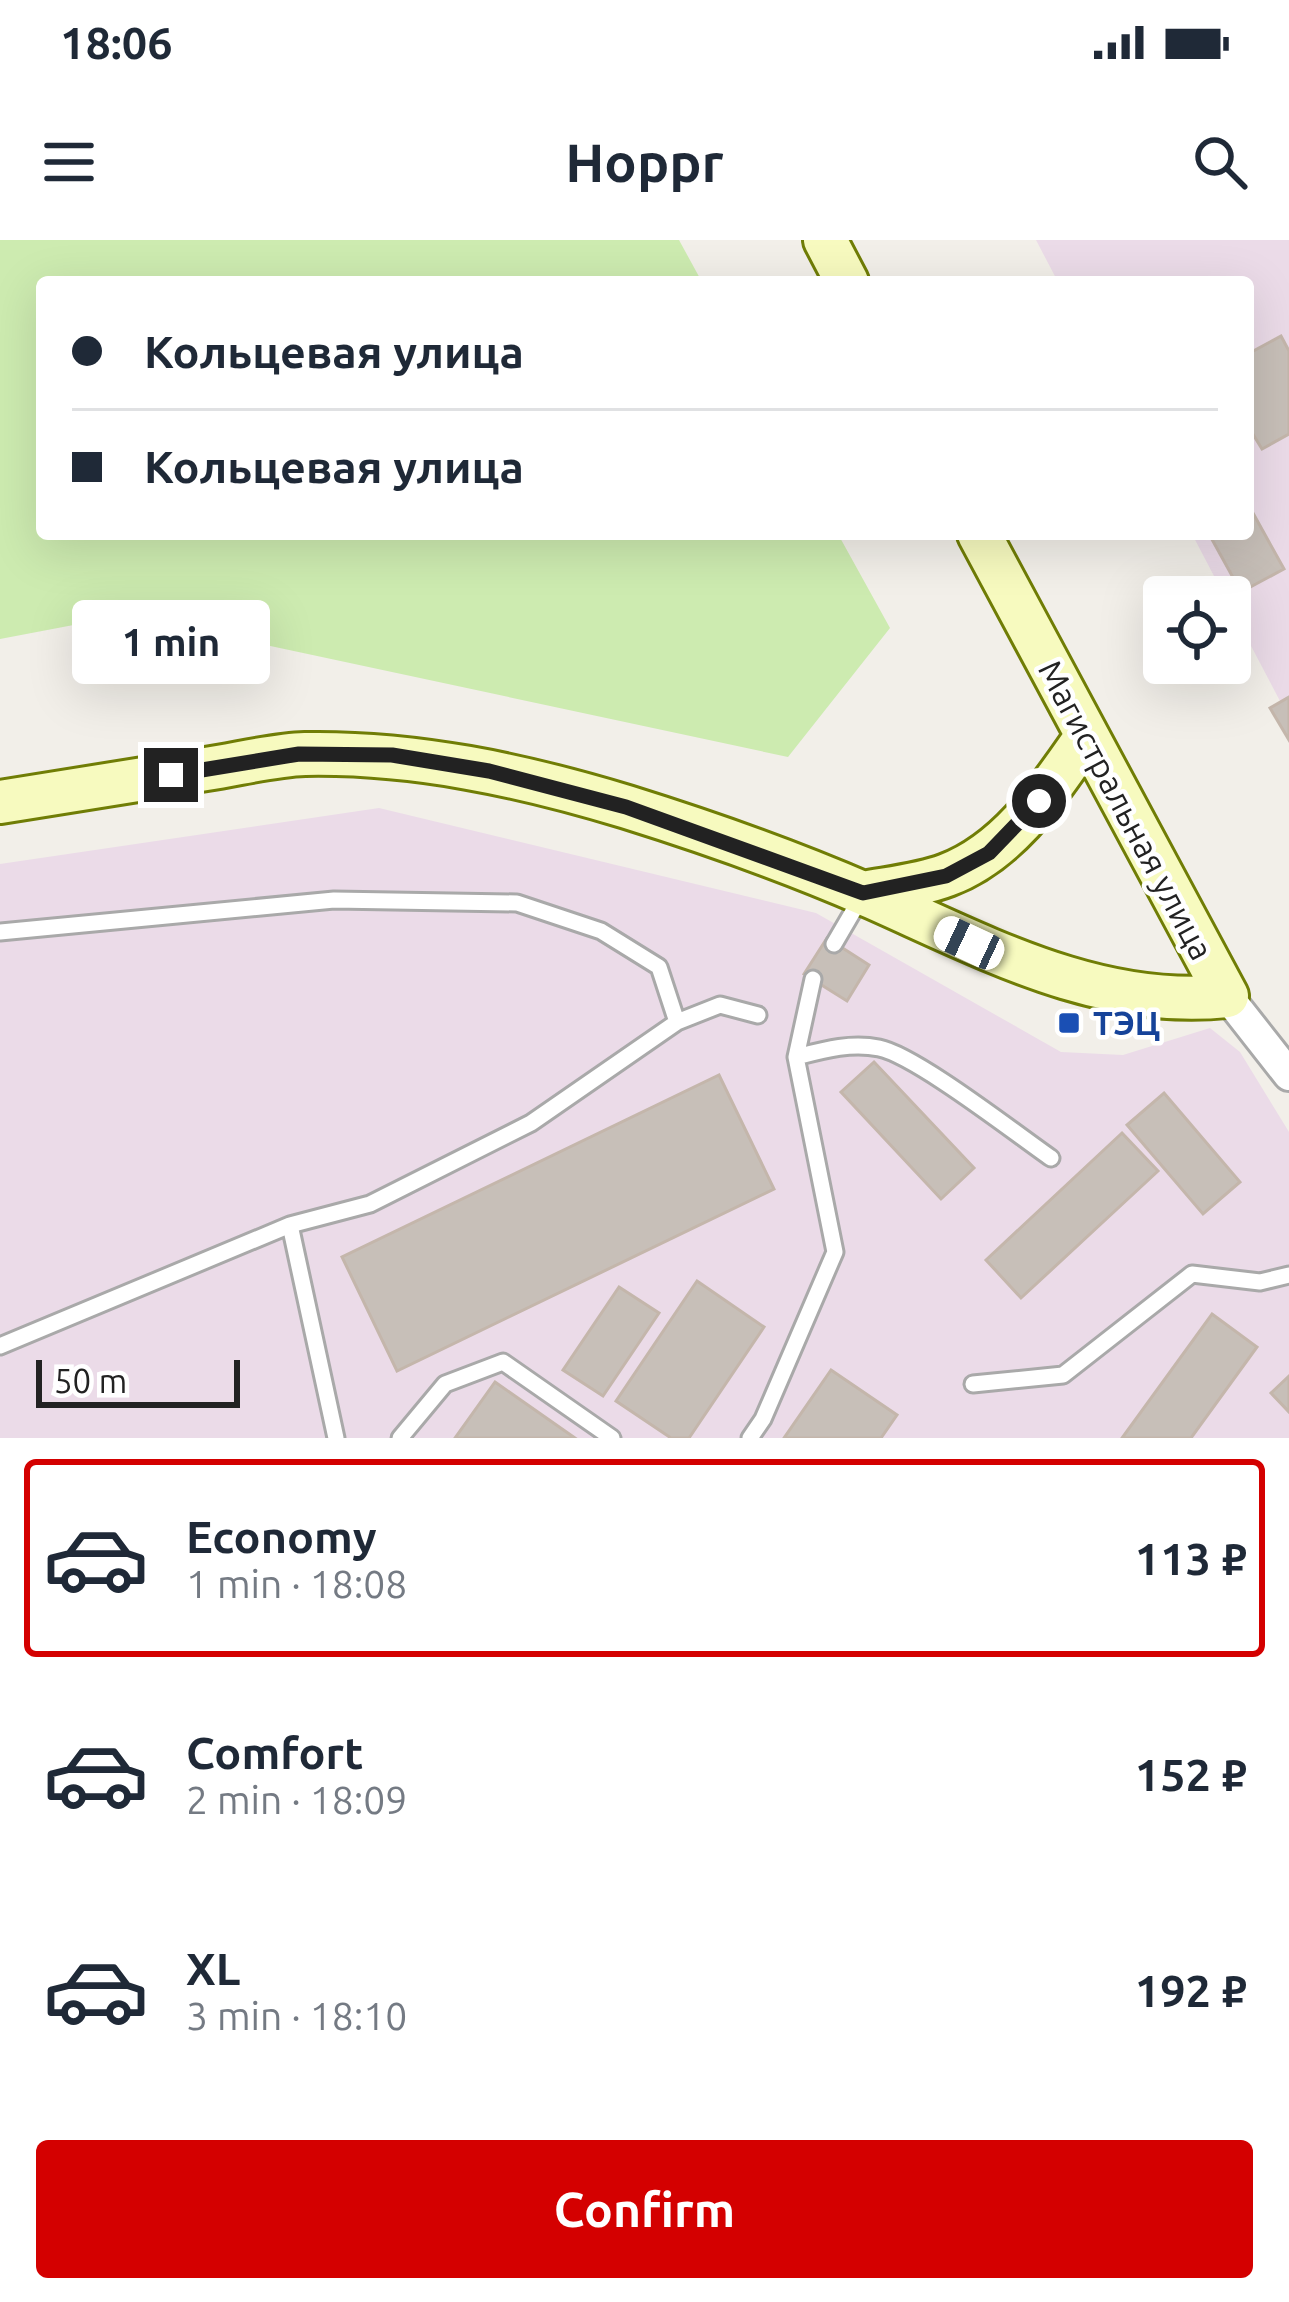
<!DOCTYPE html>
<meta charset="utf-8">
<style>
body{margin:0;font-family:Ubuntu,sans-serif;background:#f2f2f3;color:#1f2937;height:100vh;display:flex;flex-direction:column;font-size:45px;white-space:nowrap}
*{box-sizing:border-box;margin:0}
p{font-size:39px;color:#747a83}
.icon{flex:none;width:66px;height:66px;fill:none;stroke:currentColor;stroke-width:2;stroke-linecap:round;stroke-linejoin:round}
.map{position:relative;height:1198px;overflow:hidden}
.details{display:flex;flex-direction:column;background:#fff;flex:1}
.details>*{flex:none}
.guide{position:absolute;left:36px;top:36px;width:1218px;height:264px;border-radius:12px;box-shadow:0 12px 48px #0002;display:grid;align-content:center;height:264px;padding:0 36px;background:#fff}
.fabs{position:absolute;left:1143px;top:336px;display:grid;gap:24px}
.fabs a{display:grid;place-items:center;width:108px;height:108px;border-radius:12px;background:#fff;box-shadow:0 12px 48px #0002;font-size:60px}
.scale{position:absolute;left:36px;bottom:30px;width:204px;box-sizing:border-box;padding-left:12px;border:6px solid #222;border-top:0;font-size:33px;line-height:42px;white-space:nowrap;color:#222;-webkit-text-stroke:9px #fff;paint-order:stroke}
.end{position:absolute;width:54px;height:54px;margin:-27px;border:15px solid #222;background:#fff;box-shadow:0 0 0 6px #fff}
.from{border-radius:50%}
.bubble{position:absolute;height:84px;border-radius:12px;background:#fff;box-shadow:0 12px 48px #0002;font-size:39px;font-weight:700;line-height:84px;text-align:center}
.car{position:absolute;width:36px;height:72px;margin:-36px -18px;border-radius:15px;box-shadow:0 0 9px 3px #0007;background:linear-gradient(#fff 24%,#345 0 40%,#fff 0 76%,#345 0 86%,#fff 0)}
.guide b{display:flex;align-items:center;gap:42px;height:114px;font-size:45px}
.guide b+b{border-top:3px solid #e0e1e3}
.guide i{width:30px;height:30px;background:#1f2937}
ul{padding:21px 0 0;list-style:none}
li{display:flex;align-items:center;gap:36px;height:198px;margin:0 24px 18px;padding:0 12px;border:6px solid transparent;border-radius:12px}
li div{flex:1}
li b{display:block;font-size:45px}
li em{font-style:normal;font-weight:700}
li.current{border-color:#d40000}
li>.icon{width:108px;height:108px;stroke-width:1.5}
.action{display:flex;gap:24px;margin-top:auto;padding:24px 36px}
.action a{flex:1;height:138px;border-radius:12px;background:#d40000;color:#fff;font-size:48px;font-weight:700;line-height:138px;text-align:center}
.status{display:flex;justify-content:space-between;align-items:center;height:84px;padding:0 60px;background:#fff;direction:ltr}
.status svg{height:33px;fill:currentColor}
header{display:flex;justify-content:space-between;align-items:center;height:156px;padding:0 36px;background:#fff;font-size:54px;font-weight:700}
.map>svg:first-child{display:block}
</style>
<div class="status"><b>18:06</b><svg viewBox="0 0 49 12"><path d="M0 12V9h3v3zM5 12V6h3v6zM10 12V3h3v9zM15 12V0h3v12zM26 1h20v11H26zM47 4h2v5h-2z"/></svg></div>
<header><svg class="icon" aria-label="menu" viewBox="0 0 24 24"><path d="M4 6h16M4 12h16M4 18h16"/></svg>Hoppr<svg class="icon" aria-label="search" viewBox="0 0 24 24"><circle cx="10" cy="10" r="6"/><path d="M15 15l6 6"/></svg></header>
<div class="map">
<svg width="1289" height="1198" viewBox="0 0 1289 1198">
<rect width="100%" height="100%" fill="#f2efe9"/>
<!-- industrial -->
<path fill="#ebdbe8" d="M1036,0H1289V478L1230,366V357H1225L1192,294H1248V42H1058Z
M379,568L816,673L1061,812L1123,815L1210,788L1240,812L1289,892V1198H0V624Z"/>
<!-- grass -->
<path fill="#cdebb0" d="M0,0H679L702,42H42V294H838L890,388L788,517L126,375L0,399Z"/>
<!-- building -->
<path fill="#c7bfb8" stroke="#c4b6ab" stroke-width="3" d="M1281,96L1289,111V194L1262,209L1248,186V114Z
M1248,264L1284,329L1241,352L1209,294H1248Z
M1289,457V500L1270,468Z
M827,698L869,725L847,761L804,734Z
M874,822L974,928L941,959L841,852Z
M719,835L774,949L397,1131L342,1017Z
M1164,853L1240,942L1203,974L1127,885Z
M1122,893L1158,931L1021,1058L986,1020Z
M697,1041L764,1087L689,1198H671L616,1161Z
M619,1047L659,1073L603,1156L563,1130Z
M1212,1074L1257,1107L1191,1198H1122Z
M831,1130L897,1175L881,1198H784Z
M1289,1136V1172L1271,1153Z
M495,1142L575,1198H455Z"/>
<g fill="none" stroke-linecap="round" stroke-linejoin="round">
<defs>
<path id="lane" d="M0,692L334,660L517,663L601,691L659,727L677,782L531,883L370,964L290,985L0,1106
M834,704L862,656
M677,782L720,765L758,775
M796,817C823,810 851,802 879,808C915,815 1015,893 1051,918
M290,985L336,1198
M973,1144L1063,1135L1192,1034L1260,1042L1289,1035
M400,1198L445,1144L503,1122L612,1198
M750,1198L763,1179L835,1012L796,817L813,739"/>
<path id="street" d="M1227,756L1289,835"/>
<path id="secondary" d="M825,0L847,42
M0,562C69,551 138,540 206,529C239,524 273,515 305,514C414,512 522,535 627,567C707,592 789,621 865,654C981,705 1097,770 1227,756L979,294
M863,653C890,648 921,645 947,635C1010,611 1049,550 1086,497"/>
</defs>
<!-- lane casing -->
<use href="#lane" stroke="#a9a9a9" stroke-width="21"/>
<!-- street casing -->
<use href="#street" stroke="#a9a9a9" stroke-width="36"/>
<!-- secondary casing -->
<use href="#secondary" stroke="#707d05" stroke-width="48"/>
<!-- lane -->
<use href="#lane" stroke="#fff" stroke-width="15"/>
<!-- street -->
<use href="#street" stroke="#fff" stroke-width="30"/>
<!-- secondary -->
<use href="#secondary" stroke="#f7fabf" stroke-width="42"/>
</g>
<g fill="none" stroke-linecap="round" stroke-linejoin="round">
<!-- route -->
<path stroke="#222" stroke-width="15" d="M171,535L299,514L392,515L489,531L626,567L863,653L946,636L989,613L1039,561"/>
</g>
<!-- markers -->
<rect fill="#1a4fb4" stroke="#fff" stroke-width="4.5" x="1057" y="771" width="24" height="24" rx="6"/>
<g text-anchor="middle" stroke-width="9" stroke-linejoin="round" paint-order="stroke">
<!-- street labels -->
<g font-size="33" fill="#222" stroke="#fff">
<text transform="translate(1126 570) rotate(62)" y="12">Магистральная улица</text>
</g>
<!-- transit labels -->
<g font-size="33" font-weight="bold" fill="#164399" stroke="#fff" text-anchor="start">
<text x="1093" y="795">ТЭЦ</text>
</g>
</g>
</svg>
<div class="fabs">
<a><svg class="icon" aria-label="locate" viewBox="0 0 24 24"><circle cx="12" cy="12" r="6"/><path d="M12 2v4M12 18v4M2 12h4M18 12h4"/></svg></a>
</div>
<div class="scale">50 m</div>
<i class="end from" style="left:1039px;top:561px"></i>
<i class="end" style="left:171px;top:535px"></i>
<div class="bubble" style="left:72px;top:360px;width:198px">1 min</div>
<i class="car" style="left:969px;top:703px;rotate:295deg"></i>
<div class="guide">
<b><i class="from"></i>Кольцевая улица</b>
<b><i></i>Кольцевая улица</b>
</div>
</div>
<section class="details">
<ul>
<li class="current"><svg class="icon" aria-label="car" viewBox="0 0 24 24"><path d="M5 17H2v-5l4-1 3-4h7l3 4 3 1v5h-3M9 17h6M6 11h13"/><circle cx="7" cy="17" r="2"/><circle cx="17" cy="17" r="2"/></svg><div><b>Economy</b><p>1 min · 18:08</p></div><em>113 ₽</em></li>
<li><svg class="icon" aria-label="car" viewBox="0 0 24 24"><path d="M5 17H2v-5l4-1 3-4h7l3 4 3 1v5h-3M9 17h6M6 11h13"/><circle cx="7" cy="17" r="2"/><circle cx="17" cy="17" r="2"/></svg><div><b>Comfort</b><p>2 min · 18:09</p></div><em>152 ₽</em></li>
<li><svg class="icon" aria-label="car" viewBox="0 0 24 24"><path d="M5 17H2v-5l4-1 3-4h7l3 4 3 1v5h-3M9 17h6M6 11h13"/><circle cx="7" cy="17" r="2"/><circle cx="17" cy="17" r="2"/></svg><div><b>XL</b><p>3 min · 18:10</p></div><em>192 ₽</em></li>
</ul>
<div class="action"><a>Confirm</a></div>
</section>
